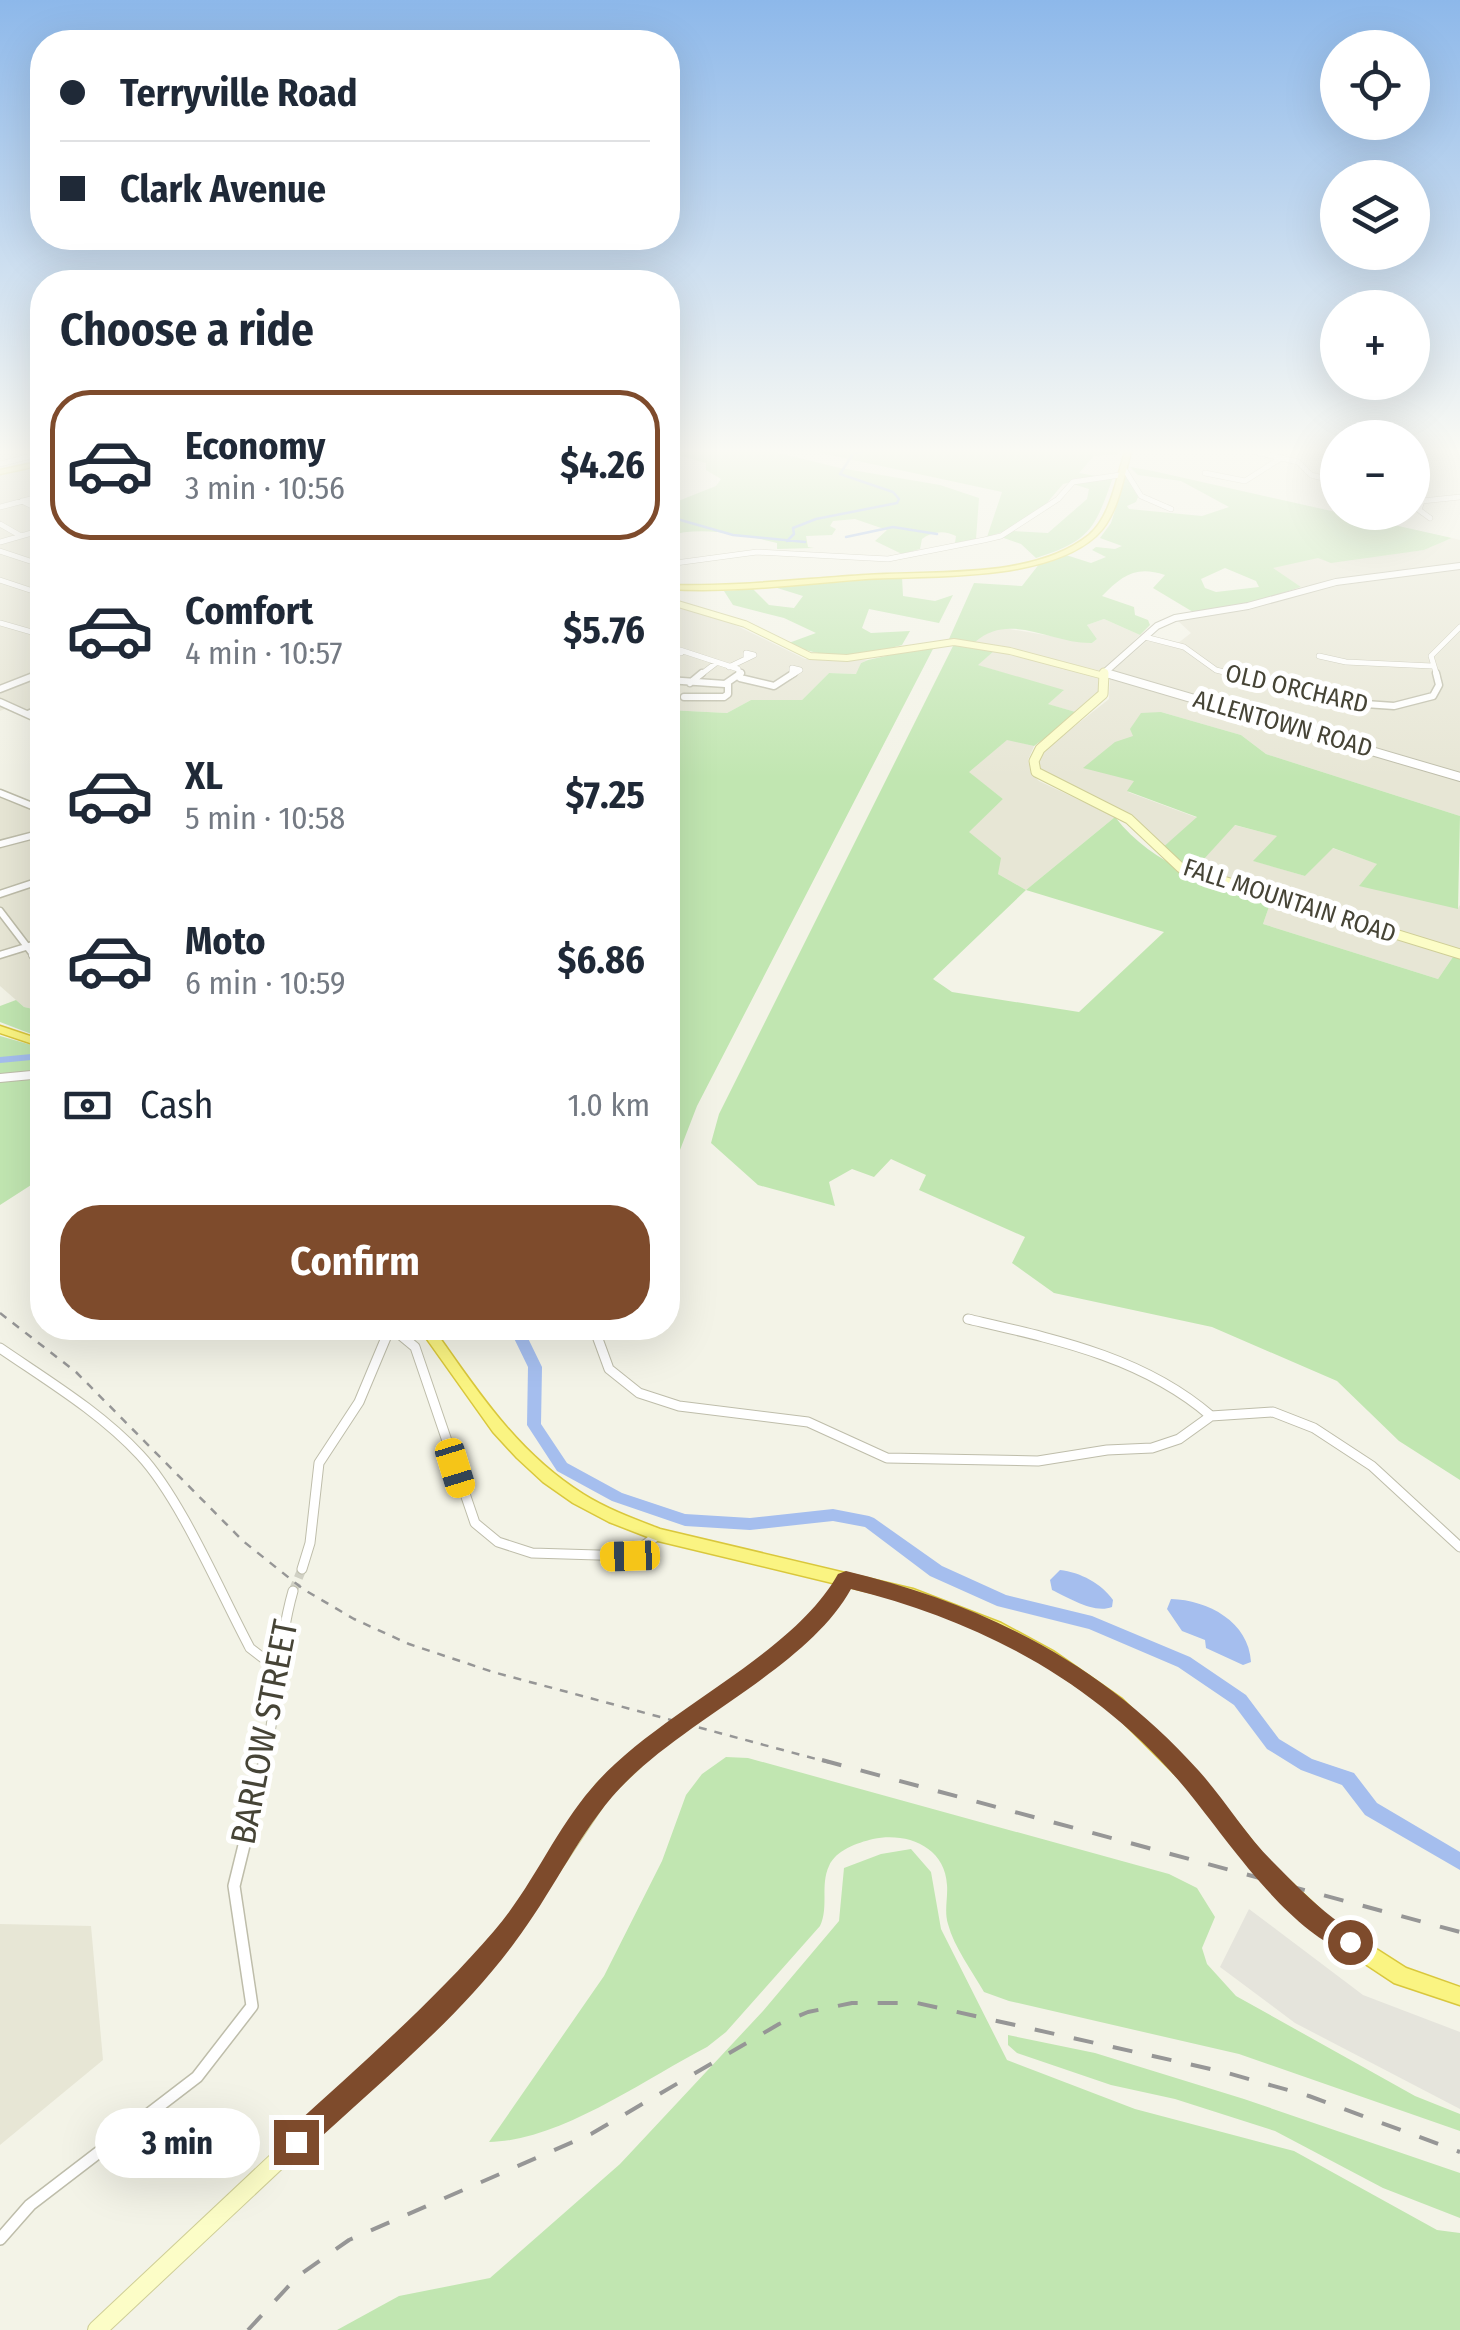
<!DOCTYPE html>
<meta charset="utf-8">
<style>
body{margin:0;font-family:"Fira Sans Condensed",sans-serif;background:#f6f6f7;color:#1f2937;height:100vh;display:flex;flex-direction:column;font-size:38px;white-space:nowrap}
*{box-sizing:border-box;margin:0}
p{font-size:32px;color:#747a83}
.icon{flex:none;width:55px;height:55px;fill:none;stroke:currentColor;stroke-width:2;stroke-linecap:round;stroke-linejoin:round}
.map{position:relative;flex:1;overflow:hidden}
.side{position:absolute;left:30px;top:270px;width:650px;height:1070px;display:flex;flex-direction:column;background:#fff;border-radius:40px;box-shadow:0 10px 40px #0002}
.side>*{flex:none}
.hud{position:absolute;left:30px;top:30px;width:650px;height:220px;border-radius:40px;box-shadow:0 10px 40px #0002;display:grid;align-content:center;height:220px;padding:0 30px;background:#fff}
.controls{position:absolute;left:1320px;top:30px;display:grid;gap:20px}
.controls a{display:grid;place-items:center;width:110px;height:110px;border-radius:50%;background:#fff;box-shadow:0 10px 40px #0002;font-size:50px}
.end{position:absolute;width:45px;height:45px;margin:-22px;border:12px solid #7e4b2c;background:#fff;box-shadow:0 0 0 5px #fff}
.from{border-radius:50%}
.bubble{position:absolute;height:70px;border-radius:35px;background:#fff;box-shadow:0 10px 40px #0002;font-size:32px;font-weight:700;line-height:70px;text-align:center}
.car{position:absolute;width:30px;height:60px;margin:-30px -15px;border-radius:12px;box-shadow:0 0 8px 2px #0007;background:linear-gradient(#f5c518 24%,#345 0 40%,#f5c518 0 76%,#345 0 86%,#f5c518 0)}
.hud b{display:flex;align-items:center;gap:35px;height:95px;font-size:38px}
.hud b+b{border-top:2px solid #e0e1e3}
.hud i{width:25px;height:25px;background:#1f2937}
ul{padding:0;list-style:none}
li{display:flex;align-items:center;gap:30px;height:150px;margin:0 20px 15px;padding:0 10px;border:5px solid transparent;border-radius:40px}
li div{flex:1}
li b{display:block;font-size:38px}
li em{font-style:normal;font-weight:700}
li.on{border-color:#7e4b2c}
li>.icon{width:90px;height:90px;stroke-width:1.5}
h2{padding:0 30px;font-size:45px;line-height:120px}
.pay{display:flex;align-items:center;gap:25px;height:110px;padding:0 30px;font-size:38px}
.pay p{margin-inline-start:auto}
.primary-button{display:flex;gap:20px;margin-top:auto;padding:20px 30px}
.primary-button a{flex:1;height:115px;border-radius:40px;background:#7e4b2c;color:#fff;font-size:40px;font-weight:700;line-height:115px;text-align:center}
.map>svg:first-child{display:block}
</style>
<div class="map">
<svg width="1460" height="2330" viewBox="0 0 1460 2330">
<rect width="100%" height="100%" fill="#f3f3e7"/>
<!-- residential -->
<path fill="#e7e6d5" d="M26,467L42,475V723L7,708L0,711V473Z
M1452,538L1460,540V563L1381,572L1301,587L1271,568L1318,557L1424,550Z
M1460,568V774L1111,672L1147,641L1173,647L1191,633L1178,621L1244,610L1309,590Z
M668,603L731,623L805,659L868,660L861,663L857,674L829,673L802,700H751L727,713L668,710Z
M1104,619L1140,635L1101,671L975,642L988,630L1004,628L1092,643L1097,639L1087,625Z
M994,651L1098,676L1099,695L1079,713L1047,704L1063,691L977,665Z
M1110,678L1460,780V816L1266,754L1241,735L1161,712L1134,735L1135,781L1128,792L1198,818L1161,849L1149,835L1040,772L1038,761L1046,749L1109,699Z
M1007,739L1034,746L1028,760L1031,773L1039,781L1115,817L1026,890L998,874L968,832L1003,799L968,772Z
M0,795L42,813V1011L24,1007L0,986Z
M1234,825L1278,836L1254,861L1305,876L1332,848L1378,864L1360,885L1458,908L1460,905V950L1194,870Z
M1271,901L1453,957L1438,979L1263,924Z
M0,1924L91,1926L103,2060L0,2145Z"/>
<!-- industrial -->
<path fill="#e5e4dc" d="M1249,1909L1363,1995L1460,2032V2109L1295,2023L1220,1967Z"/>
<!-- green -->
<path fill="#c1e6b1" fill-rule="evenodd" d="M668,452H775L840,468L940,485L979,498L976,539L955,543L956,536C945,530 932,531 922,539L920,549L902,554L875,541L887,530L855,519L833,521L830,526L836,529L832,535L806,536L808,547L814,548L777,549V543C745,535 700,525 668,536V505L716,486L721,479L706,470V463Z
M816,452H1117L1119,454L1094,456L1079,473L1096,476L1063,484L1046,504L1005,531L987,537L1002,492Z
M1130,467L1153,471L1452,538L1424,550L1331,563L1318,558L1273,568L1301,587L1248,604L1193,612L1153,588L1165,575C1135,565 1122,576 1102,596L1134,607L1135,615L1148,620L1150,625L1140,635L1104,619L1087,625L1097,639L1092,643C1052,644 1010,611 975,642L949,639L974,583L1022,586L1040,563L1066,555L1091,563L1106,557L1092,550L1096,547L1115,549L1122,546L1100,538L1111,523L1126,476L1138,497L1136,502L1127,506L1129,509L1202,516L1229,507L1181,481L1138,475ZM1225,568L1256,581L1259,587L1216,592L1205,588L1201,579Z
M1113,477C1095,529 1090,541 1036,558L1021,544L1001,537L1012,531L1048,533L1087,499L1089,489L1073,484Z
M902,577L903,596L935,601L953,595L939,623L869,609L862,628L871,633L910,631L902,645C858,657 830,660 786,644L816,633L784,618L733,605L724,591L753,589L769,605L794,608L803,596L774,587Z
M954,644L994,651L978,665L1064,690L1048,704L1079,713L1034,746L1007,740L969,772L1003,799L969,832L1001,858L998,874L1026,890L1115,817C1155,868 1211,882 1271,901L1263,924L1438,979L1453,957L1460,959V1480L1399,1441L1337,1381L1212,1327L1054,1293L1012,1263L1025,1237L919,1190L926,1175L891,1159L874,1177L852,1169L829,1182L835,1206L758,1185L711,1143L719,1114ZM1026,890L1164,932L1079,1012L952,992L933,979Z
M935,645L697,1106L668,1181V710L727,713L751,700H802L829,673L856,674L861,663L868,660Z
M1161,712L1241,735L1266,754L1460,816L1458,909L1359,886L1377,864L1333,848L1305,876L1253,861L1277,836L1235,825L1194,870L1169,859L1161,849L1197,817L1127,791L1134,781L1083,768L1115,742L1133,736L1130,729L1141,713Z
M16,1000L24,1007L42,1011V1038L0,1022V1006Z
M0,1036L42,1048V1178L0,1205Z
M726,1757L748,1758L1169,1874L1197,1888L1215,1917L1202,1948L1207,1964L1236,1996L1415,2096L1460,2114V2131L1239,2054L1009,2001L984,1992C972,1971 954,1947 948,1924C944,1911 948,1898 947,1885C945,1846 906,1832 873,1839C857,1843 836,1850 829,1866C820,1885 829,1907 820,1926L726,2032L707,2047C645,2079 560,2141 489,2142L604,1976L662,1861L686,1795L702,1774Z
M911,1849L931,1872L941,1929L1007,2060L1135,2109L1294,2151L1437,2230L1460,2233V2330H337L399,2296L490,2278L620,2164L763,2011L839,1921L844,1868L881,1854Z
M1008,2035L1095,2053L1244,2099L1460,2173V2218L1383,2188L1275,2131L1175,2099L1111,2085L1017,2053L1008,2045Z"/>
<!-- water -->
<path fill="#a5beee" d="M1060,1570C1080,1572 1102,1584 1113,1600L1112,1607C1094,1614 1069,1598 1052,1590L1050,1580Z
M1171,1599C1208,1600 1249,1622 1251,1662L1243,1665L1206,1648L1205,1640L1182,1631L1167,1609Z"/>
<g fill="none" stroke-linecap="round" stroke-linejoin="round">
<!-- stream -->
<path stroke="#a5beee" stroke-width="2.5" d="M668,511L679,513L677,519L733,535L805,542
M846,537L893,527L937,534
M787,541L794,534L793,528L816,519L897,503L899,499L893,492L840,474L853,454L862,452"/>
<!-- river -->
<path fill="#a5beee" fill-rule="evenodd" d="M42,1053V1059L0,1063V1057Z
M509,1328H523L542,1367L541,1424L567,1463L622,1493L685,1514L750,1518L833,1509L869,1516L874,1518L942,1566L1006,1595L1092,1616L1190,1657L1246,1695L1279,1739L1312,1759L1354,1773L1377,1803L1460,1852V1870L1365,1815L1342,1785L1301,1770L1267,1749L1234,1705L1178,1667L1089,1629L997,1606L930,1576L865,1527L833,1521L750,1530L685,1526L612,1501L557,1471L527,1425L528,1367Z"/>
<!-- minor-tunnel -->
<path stroke="#d0d0c4" stroke-width="9" stroke-dasharray="9 5" stroke-linecap="butt" d="M293,1591L302,1569"/>
<defs>
<path id="minor-far4" d="M1256,452L1298,462L1311,475L1338,482
M0,464L42,453
M1123,467L1141,496L1171,509
M1205,473L1245,481L1281,458
M22,501L42,511
M0,507L42,496
M1430,518L1419,510L1422,501L1460,497
M0,524L21,536
M0,542L42,530
M0,551L42,565
M668,564L757,552L888,559L984,540L1001,536L1058,499L1073,482L1120,475
M0,580L42,594
M0,623L42,635
M1145,637L1184,647L1216,670L1240,676
M681,653L671,651L680,650L738,669L740,676
M1319,656L1346,662L1432,666
M729,667L754,655L746,653V657
M34,676L42,673
M699,676L716,663
M790,676L800,670L792,668V673
M1437,676L1431,656L1460,627"/>
<path id="minor-far3" d="M1230,673L1351,703L1394,706L1433,696L1439,685L1436,673
M740,678L774,686L794,673
M668,680L725,684L741,673
M690,683L702,673
M0,689L41,673
M684,697H724L728,694V683
M0,702L42,721
M28,714L42,708
M0,793L42,810
M0,844L42,833
M0,894L42,880
M0,911L35,957
M0,955L42,942"/>
<path id="minor-far2" d="M33,955L42,967
M0,1078L42,1074"/>
<path id="minor-far1" d="M968,1319C1054,1339 1143,1357 1211,1416
M392,1328L415,1347L475,1523L498,1542L532,1553L630,1556L658,1535
M594,1328L609,1369L639,1393L679,1406L808,1422L887,1458L1038,1461L1107,1450L1152,1448L1179,1439L1211,1416L1273,1412L1314,1428L1372,1466L1460,1547
M0,1348C48,1381 100,1412 140,1455C181,1499 220,1592 250,1648L263,1658L279,1661
M302,1569L310,1543L319,1463L359,1402L390,1328
M264,1763C278,1706 277,1647 293,1591"/>
<path id="minor" d="M0,2239L30,2205L197,2077L252,2006L234,1886L265,1760"/>
<path id="tertiary-far1" d="M1104,673L1157,626L1175,618L1248,606L1336,582L1460,566
M1104,673L1115,676"/>
<path id="tertiary" d="M1106,673L1460,777"/>
<path id="secondary-far3" d="M668,601L745,624L810,656L847,658L954,642L1010,651L1104,676"/>
<path id="secondary-far2" d="M1104,673L1103,694L1040,749L1034,761L1036,772L1129,819L1181,868L1460,954"/>
<path id="secondary-far1" d="M632,1763C699,1701 799,1660 846,1580"/>
<path id="secondary" d="M97,2330L437,2011L506,1936L603,1790L635,1760"/>
<path id="primary" d="M1125,452H1131C1123,479 1118,516 1096,536C1045,582 932,575 866,579C800,584 734,593 668,589V585C735,587 800,579 866,575C933,570 1033,580 1089,535C1111,516 1116,479 1125,452Z
M42,461V465L0,474V470Z"/>
<path id="trunk" d="M0,1026L42,1040V1047L0,1033Z
M419,1328H433C476,1389 517,1453 583,1494C607,1509 634,1519 660,1529L913,1589L1001,1623L1053,1651L1122,1699L1196,1771L1266,1859L1331,1920L1406,1968L1460,1987V2005L1394,1983L1317,1932L1254,1871L1184,1783L1110,1709L1041,1661L989,1633L911,1602L658,1541L609,1522L573,1503L543,1482L517,1458L493,1432Z"/>
</defs>
<!-- minor-far4 casing -->
<use href="#minor-far4" stroke="#bebdaa" stroke-width="6"/>
<!-- minor-far3 casing -->
<use href="#minor-far3" stroke="#bebdaa" stroke-width="9"/>
<!-- minor-far2 casing -->
<use href="#minor-far2" stroke="#bebdaa" stroke-width="10"/>
<!-- minor-far1 casing -->
<use href="#minor-far1" stroke="#bebdaa" stroke-width="11"/>
<!-- minor casing -->
<use href="#minor" stroke="#bebdaa" stroke-width="14"/>
<!-- tertiary-far1 casing -->
<use href="#tertiary-far1" stroke="#bebdaa" stroke-width="8"/>
<!-- tertiary casing -->
<use href="#tertiary" stroke="#bebdaa" stroke-width="10"/>
<!-- secondary-far3 casing -->
<use href="#secondary-far3" stroke="#cfce96" stroke-width="8"/>
<!-- secondary-far2 casing -->
<use href="#secondary-far2" stroke="#cfce96" stroke-width="11"/>
<!-- secondary-far1 casing -->
<use href="#secondary-far1" stroke="#cfce96" stroke-width="16"/>
<!-- secondary casing -->
<use href="#secondary" stroke="#cfce96" stroke-width="20"/>
<!-- primary casing -->
<use href="#primary" stroke="#e0db68" stroke-width="3"/>
<!-- trunk casing -->
<use href="#trunk" stroke="#d9c73c" stroke-width="3"/>
<!-- minor-far4 -->
<use href="#minor-far4" stroke="#fff" stroke-width="5"/>
<!-- minor-far3 -->
<use href="#minor-far3" stroke="#fff" stroke-width="6"/>
<!-- minor-far2 -->
<use href="#minor-far2" stroke="#fff" stroke-width="8"/>
<!-- minor-far1 -->
<use href="#minor-far1" stroke="#fff" stroke-width="9"/>
<!-- minor -->
<use href="#minor" stroke="#fff" stroke-width="11"/>
<!-- tertiary-far1 -->
<use href="#tertiary-far1" stroke="#fff" stroke-width="6"/>
<!-- tertiary -->
<use href="#tertiary" stroke="#fff" stroke-width="8"/>
<!-- secondary-far3 -->
<use href="#secondary-far3" stroke="#fcfdc7" stroke-width="6"/>
<!-- secondary-far2 -->
<use href="#secondary-far2" stroke="#fcfdc7" stroke-width="9"/>
<!-- secondary-far1 -->
<use href="#secondary-far1" stroke="#fcfdc7" stroke-width="14"/>
<!-- secondary -->
<use href="#secondary" stroke="#fcfdc7" stroke-width="18"/>
<!-- primary -->
<use href="#primary" fill="#fbf898" fill-rule="evenodd"/>
<!-- trunk -->
<use href="#trunk" fill="#faf482" fill-rule="evenodd"/>
<!-- rail-far1 -->
<path stroke="#969696" stroke-width="2.5" stroke-dasharray="8 8" stroke-linecap="butt" d="M0,1313L76,1372L243,1541L303,1589L354,1619L409,1644L493,1672L831,1763"/>
<!-- rail -->
<path stroke="#969696" stroke-width="4" stroke-dasharray="20 20" stroke-linecap="butt" d="M822,1760L1460,1932
M248,2330L298,2276L349,2240L591,2134L779,2024L808,2012L852,2003H917L1224,2072L1309,2096L1460,2152"/>
</g>
<!-- sky -->
<linearGradient id="sky" x2="0" y2="1"><stop stop-color="#8db8ea"/><stop offset="0.58" stop-color="#fafaf4"/><stop offset="1" stop-color="#fafaf4" stop-opacity="0"/></linearGradient>
<rect width="1460" height="778" fill="url(#sky)"/>
<!-- route -->
<path fill="#7e4b2c" d="M846,1571C984,1604 1104,1664 1199,1771C1225,1800 1245,1834 1272,1861C1291,1880 1312,1902 1333,1918C1344,1927 1356,1930 1362,1942L1358,1951L1350,1954C1285,1929 1228,1840 1185,1788C1098,1683 981,1621 851,1589C806,1671 675,1723 612,1797C575,1841 550,1896 515,1942C457,2021 376,2085 306,2151L296,2155L287,2151L283,2142L287,2132C358,2067 431,2004 494,1931C534,1885 557,1825 598,1781C664,1709 793,1655 838,1574Z"/>
<g text-anchor="middle" stroke-width="10" stroke-linejoin="round" paint-order="stroke">
<!-- far-street labels -->
<g font-size="25" fill="#464436" stroke="#fff">
<text transform="translate(1297 688) rotate(13)" y="9">OLD ORCHARD</text>
<text transform="translate(1283 723) rotate(16)" y="9">ALLENTOWN ROAD</text>
<text transform="translate(1290 900) rotate(18)" y="9">FALL MOUNTAIN ROAD</text>
</g>
<!-- near-street labels -->
<g font-size="35" fill="#464436" stroke="#fff">
<text transform="translate(264 1732) rotate(-79)" y="12">BARLOW STREET</text>
</g>
</g>
</svg>
<div class="controls">
<a><svg class="icon" aria-label="locate" viewBox="0 0 24 24"><circle cx="12" cy="12" r="6"/><path d="M12 2v4M12 18v4M2 12h4M18 12h4"/></svg></a>
<a><svg class="icon" aria-label="layers" viewBox="0 0 24 24"><path d="M12 4l9 5-9 5-9-5zM3 14l9 5 9-5"/></svg></a>
<a>+</a>
<a>−</a>
</div>
<i class="end from" style="left:1350px;top:1942px"></i>
<i class="end" style="left:296px;top:2142px"></i>
<div class="bubble" style="left:95px;top:2108px;width:165px">3 min</div>
<i class="car" style="left:455px;top:1468px;rotate:163deg"></i>
<i class="car" style="left:630px;top:1556px;rotate:268deg"></i>
<div class="hud">
<b><i class="from"></i>Terryville Road</b>
<b><i></i>Clark Avenue</b>
</div>
<section class="side">
<h2>Choose a ride</h2>
<ul>
<li class="on"><svg class="icon" aria-label="car" viewBox="0 0 24 24"><path d="M5 17H2v-5l4-1 3-4h7l3 4 3 1v5h-3M9 17h6M6 11h13"/><circle cx="7" cy="17" r="2"/><circle cx="17" cy="17" r="2"/></svg><div><b>Economy</b><p>3 min · 10:56</p></div><em>$4.26</em></li>
<li><svg class="icon" aria-label="car" viewBox="0 0 24 24"><path d="M5 17H2v-5l4-1 3-4h7l3 4 3 1v5h-3M9 17h6M6 11h13"/><circle cx="7" cy="17" r="2"/><circle cx="17" cy="17" r="2"/></svg><div><b>Comfort</b><p>4 min · 10:57</p></div><em>$5.76</em></li>
<li><svg class="icon" aria-label="car" viewBox="0 0 24 24"><path d="M5 17H2v-5l4-1 3-4h7l3 4 3 1v5h-3M9 17h6M6 11h13"/><circle cx="7" cy="17" r="2"/><circle cx="17" cy="17" r="2"/></svg><div><b>XL</b><p>5 min · 10:58</p></div><em>$7.25</em></li>
<li><svg class="icon" aria-label="car" viewBox="0 0 24 24"><path d="M5 17H2v-5l4-1 3-4h7l3 4 3 1v5h-3M9 17h6M6 11h13"/><circle cx="7" cy="17" r="2"/><circle cx="17" cy="17" r="2"/></svg><div><b>Moto</b><p>6 min · 10:59</p></div><em>$6.86</em></li>
</ul>
<div class="pay"><svg class="icon" aria-label="cash" viewBox="0 0 24 24"><path d="M3 7h18v10H3z"/><circle cx="12" cy="12" r="2"/></svg>Cash<p>1.0 km</p></div>
<div class="primary-button"><a>Confirm</a></div>
</section>
</div>
